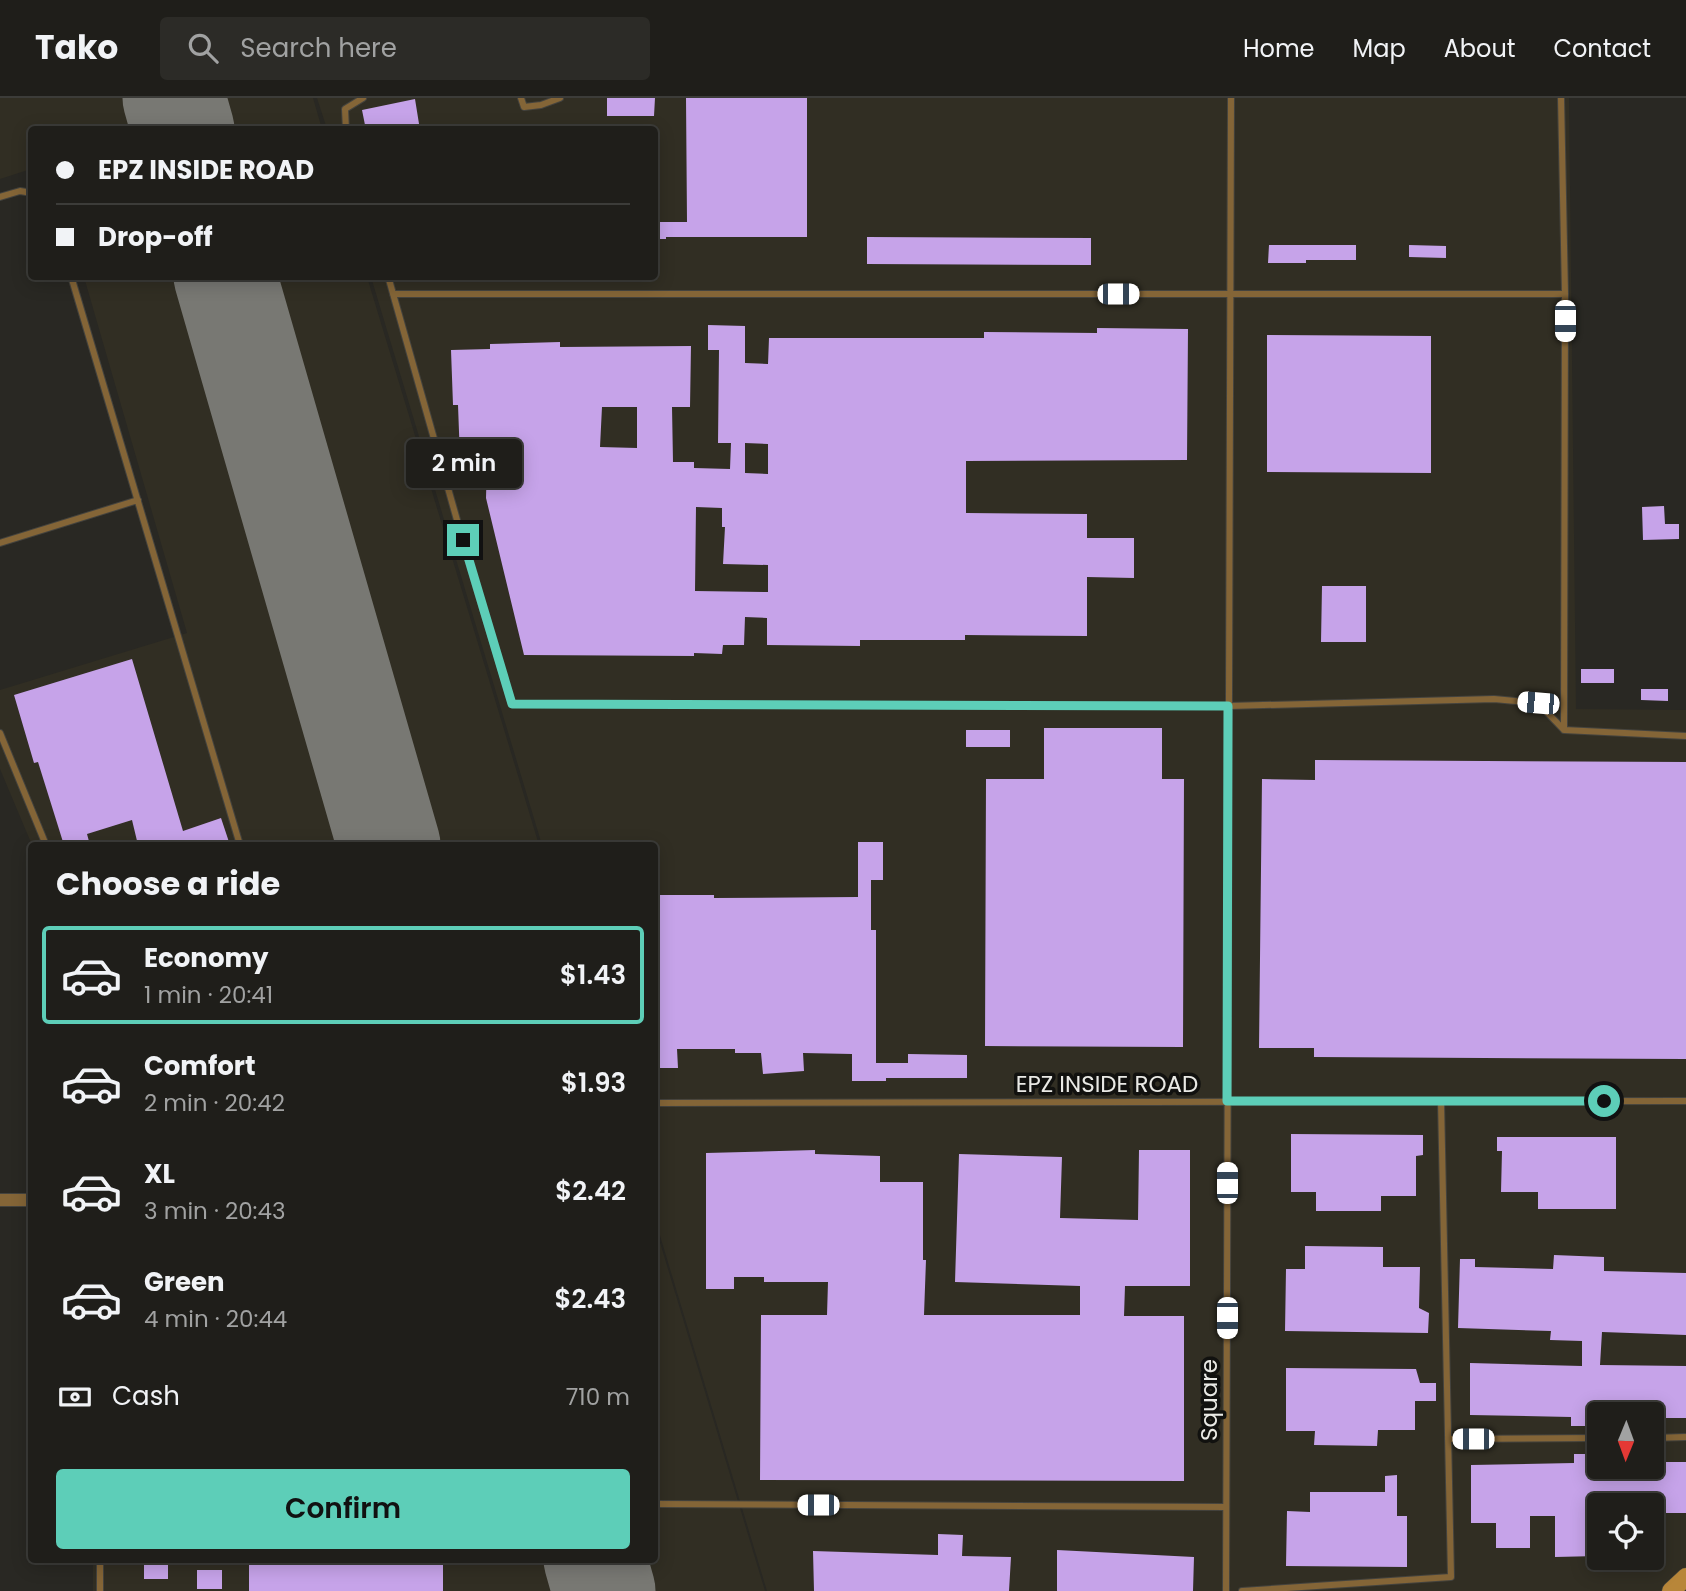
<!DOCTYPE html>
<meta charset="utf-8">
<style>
body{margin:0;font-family:Poppins,sans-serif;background:#2c2b27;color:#f1f3f6;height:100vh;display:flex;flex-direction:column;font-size:26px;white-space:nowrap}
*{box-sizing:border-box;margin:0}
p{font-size:23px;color:#a1a2a2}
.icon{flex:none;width:38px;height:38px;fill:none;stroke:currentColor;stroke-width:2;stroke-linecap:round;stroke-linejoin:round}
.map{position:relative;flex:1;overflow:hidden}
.side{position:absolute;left:28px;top:744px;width:630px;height:721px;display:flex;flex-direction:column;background:#1f1e1a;border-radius:7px;box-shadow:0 4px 18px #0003,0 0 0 2px #3c3c39}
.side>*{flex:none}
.top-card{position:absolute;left:28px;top:28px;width:630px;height:154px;border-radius:7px;box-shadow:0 4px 18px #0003,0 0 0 2px #3c3c39;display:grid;align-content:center;height:154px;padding:0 28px;background:#1f1e1a}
.needle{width:46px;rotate:181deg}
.fabs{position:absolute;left:1587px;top:1304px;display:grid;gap:14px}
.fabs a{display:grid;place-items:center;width:77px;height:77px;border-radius:7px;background:#1f1e1a;box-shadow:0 4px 18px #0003,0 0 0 2px #3c3c39;font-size:35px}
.end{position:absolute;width:32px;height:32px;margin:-16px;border:9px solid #5dceb8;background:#111;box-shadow:0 0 0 4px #111}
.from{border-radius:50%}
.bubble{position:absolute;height:49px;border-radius:7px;background:#1f1e1a;box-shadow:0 4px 18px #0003,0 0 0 2px #3c3c39;font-size:23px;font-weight:600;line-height:49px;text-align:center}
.car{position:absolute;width:21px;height:42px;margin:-21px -10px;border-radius:9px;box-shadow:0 0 5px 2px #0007;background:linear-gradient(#fff 24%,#345 0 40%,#fff 0 76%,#345 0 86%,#fff 0)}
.top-card b{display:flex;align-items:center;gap:24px;height:66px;font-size:26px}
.top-card b+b{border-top:2px solid #3c3c39}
.top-card i{width:18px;height:18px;background:#f1f3f6}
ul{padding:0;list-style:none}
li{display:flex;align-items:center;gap:21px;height:98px;margin:0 14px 10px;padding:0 14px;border:4px solid transparent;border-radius:7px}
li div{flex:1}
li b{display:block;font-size:26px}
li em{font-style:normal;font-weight:600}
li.active{border-color:#5dceb8}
li>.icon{width:63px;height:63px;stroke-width:1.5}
h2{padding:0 28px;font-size:32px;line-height:84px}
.pay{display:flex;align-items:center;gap:18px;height:77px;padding:0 28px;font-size:26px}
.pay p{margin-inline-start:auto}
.button{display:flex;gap:14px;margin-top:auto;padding:14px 28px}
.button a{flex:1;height:80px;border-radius:7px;background:#5dceb8;color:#111;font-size:28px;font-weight:600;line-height:80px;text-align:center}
header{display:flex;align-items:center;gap:42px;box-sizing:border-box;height:98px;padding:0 35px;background:#1f1e1a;border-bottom:2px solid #3c3c39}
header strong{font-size:33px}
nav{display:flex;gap:38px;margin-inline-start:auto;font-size:24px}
.search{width:490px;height:63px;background:#2c2b27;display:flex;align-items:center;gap:18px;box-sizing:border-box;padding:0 24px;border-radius:7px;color:#a1a2a2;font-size:26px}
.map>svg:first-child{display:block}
</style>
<header>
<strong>Tako</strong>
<div class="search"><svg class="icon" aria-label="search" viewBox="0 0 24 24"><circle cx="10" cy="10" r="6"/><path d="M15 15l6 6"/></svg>Search here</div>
<nav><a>Home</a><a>Map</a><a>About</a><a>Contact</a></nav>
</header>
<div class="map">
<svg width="1686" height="1493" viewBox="0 0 1686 1493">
<rect width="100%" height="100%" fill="#292823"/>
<!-- built -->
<path fill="#312e23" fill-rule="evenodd" d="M0,0H313L322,31L32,32L31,71L0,81Z
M317,0H1569L1576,611L1686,612V1493H767L655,1121L654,747H542L371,179L654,178V32L327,31ZM1600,1316H1652V1368H1600ZM1600,1407H1652V1460H1600Z
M84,179H367L539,747H32L0,671V592L187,535Z
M655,1128L765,1493H93V1461H654Z"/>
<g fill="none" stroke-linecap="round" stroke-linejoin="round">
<!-- runway -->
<path stroke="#787873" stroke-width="103" d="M174,0L183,32
M225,178L389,747
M595,1461L604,1493"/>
</g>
<!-- building -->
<path fill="#c6a3e9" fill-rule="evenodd" d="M607,0H655L654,18H607Z
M686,0H807V139H666V141H654V124H687Z
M415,1L420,32H366L362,12Z
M867,139L1091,140V167L867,166Z
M1269,147H1356V162H1306V165H1268Z
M1409,147L1446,148V160L1409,159Z
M708,227L745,228V265L768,266L769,240H984V234L1097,235V230L1188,231L1187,362L966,363V415L1087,416V440H1134V480L1087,479V538L965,537V542H860V548L767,547V520L745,519L744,547H723L722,556L694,555V558L524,557L486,400L487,360L460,361L458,307H453L451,252L490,251V246L560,244V249L691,248L690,309H672L673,364H694V370L730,371L731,345H718L719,252H708ZM602,309H637V350L600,349ZM745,345L768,346V376L745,375ZM696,409L722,410V429H725L723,466L768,467V494L695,493Z
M1267,237L1431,238V375L1267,374Z
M1664,408L1665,426H1679V441L1643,442L1642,409Z
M1322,488H1366V544H1321Z
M132,561L183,733L221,720L230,747H138L132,722L87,736L90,747H72L70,742L63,744L38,664L34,665L14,597Z
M1581,571H1614V585H1581Z
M1641,591H1668V603L1641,602Z
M1044,630H1162V681H1184L1183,949L985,948L986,681H1044Z
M966,632H1010V649H966Z
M1315,662L1686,664V961L1314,959V950H1259L1262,681L1315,682Z
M858,744H883V782H871V832H876V965H908V956L967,957V980H886V983H852V956L803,955L804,973L763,976L761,955H735V951H677L678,970H654V797H714V800L858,799Z
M1291,1036L1423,1037V1057L1416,1058V1098H1381V1113H1316V1094H1291Z
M1497,1039H1616V1111H1538V1094H1501L1502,1053H1497Z
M815,1052V1056L880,1058V1084H923V1162H926L924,1217H1080V1188L955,1184L959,1056L1062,1059L1060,1120L1138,1122L1139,1052H1190V1188H1125L1124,1218H1184V1383L760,1382L761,1217H827L828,1184H764V1179H734V1191H706V1055Z
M1305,1148L1383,1149V1169H1420L1419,1210L1429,1215L1428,1235L1285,1233L1286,1171H1305Z
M1554,1157L1604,1159V1173L1686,1175V1237L1602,1234L1600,1267L1686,1268V1320H1652V1316H1600V1328H1571V1319L1470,1317V1265L1582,1268V1243L1550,1242L1551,1233L1458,1230L1460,1161H1475V1169L1553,1171Z
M1286,1270L1416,1271L1420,1285H1436V1303H1415V1332H1378L1377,1348L1314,1347L1315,1333H1286Z
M1574,1356H1600V1368H1652V1364H1686V1415H1652V1407H1600V1424H1597L1598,1458L1555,1459V1418H1530V1450H1496V1425H1471V1367L1574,1365Z
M1397,1377V1418H1407V1469L1286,1468L1287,1413L1310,1414V1394H1385V1378Z
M938,1436L963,1437L962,1458L1011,1459L1009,1493H814L813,1453L938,1457Z
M1057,1452L1194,1459L1193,1493H1057Z
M144,1461L168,1462V1481H144Z
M249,1461H443V1493H249Z
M197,1472H222V1491H197Z"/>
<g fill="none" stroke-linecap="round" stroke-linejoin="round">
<defs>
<path id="service" d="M521,0L524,9L541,7L560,0
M1561,0L1565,196L1564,632
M346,32L345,11L363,0
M0,99L20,93L32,95
M71,178L240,747
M388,178L470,468L512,606L1229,608L1494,601L1538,605L1564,632L1686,638
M393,196H1565
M0,445L138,402
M0,635L46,747
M654,1005L1686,1003
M1652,1340L1686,1339
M1448,1341L1600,1340
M654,1406L1226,1409
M100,1461V1493
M1226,1493L1231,0
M1242,1493L1451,1479L1441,1003"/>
<path id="minor" d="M0,1102H32"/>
<path id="secondary" d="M1671,1493L1686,1479"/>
</defs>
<!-- service casing -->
<use href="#service" stroke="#44433e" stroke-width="8"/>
<!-- minor casing -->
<use href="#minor" stroke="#44433e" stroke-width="14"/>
<!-- secondary casing -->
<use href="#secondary" stroke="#44433e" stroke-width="19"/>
<!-- service -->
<use href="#service" stroke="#846537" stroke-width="6"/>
<!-- minor -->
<use href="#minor" stroke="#846537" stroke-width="12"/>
<!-- secondary -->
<use href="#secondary" stroke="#b88639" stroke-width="18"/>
</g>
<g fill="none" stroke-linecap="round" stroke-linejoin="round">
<!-- route -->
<path stroke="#5dceb8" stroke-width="9" d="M463,442L512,606L1228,608L1227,1003H1604"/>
</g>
<g text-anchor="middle" stroke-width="7" stroke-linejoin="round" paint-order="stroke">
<!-- street labels -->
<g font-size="23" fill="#e9e9e5" stroke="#11110f">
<text x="1107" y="994">EPZ INSIDE ROAD</text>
<text transform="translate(1209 1302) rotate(-90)" y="8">Square</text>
</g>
</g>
</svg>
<div class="fabs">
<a><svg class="needle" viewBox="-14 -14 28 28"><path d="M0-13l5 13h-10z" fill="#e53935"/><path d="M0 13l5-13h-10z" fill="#a1a2a2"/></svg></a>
<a><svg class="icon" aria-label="locate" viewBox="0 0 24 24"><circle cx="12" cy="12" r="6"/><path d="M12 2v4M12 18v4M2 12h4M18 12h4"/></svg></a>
</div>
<i class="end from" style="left:1604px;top:1003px"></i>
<i class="end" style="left:463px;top:442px"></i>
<div class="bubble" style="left:406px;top:341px;width:116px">2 min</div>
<i class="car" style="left:1118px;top:196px;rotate:90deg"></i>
<i class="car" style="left:1565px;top:223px;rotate:180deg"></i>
<i class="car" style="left:1538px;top:605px;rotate:275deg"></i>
<i class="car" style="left:1227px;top:1085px;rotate:0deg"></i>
<i class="car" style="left:1227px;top:1220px;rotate:180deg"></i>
<i class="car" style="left:1473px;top:1341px;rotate:270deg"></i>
<i class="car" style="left:818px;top:1407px;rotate:270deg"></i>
<div class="top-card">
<b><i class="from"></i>EPZ INSIDE ROAD</b>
<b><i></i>Drop-off</b>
</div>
<section class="side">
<h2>Choose a ride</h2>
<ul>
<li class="active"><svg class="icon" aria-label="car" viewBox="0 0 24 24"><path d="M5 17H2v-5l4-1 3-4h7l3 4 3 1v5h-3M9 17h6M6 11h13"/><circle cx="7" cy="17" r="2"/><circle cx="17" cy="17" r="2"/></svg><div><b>Economy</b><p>1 min · 20:41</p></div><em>$1.43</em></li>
<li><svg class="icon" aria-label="car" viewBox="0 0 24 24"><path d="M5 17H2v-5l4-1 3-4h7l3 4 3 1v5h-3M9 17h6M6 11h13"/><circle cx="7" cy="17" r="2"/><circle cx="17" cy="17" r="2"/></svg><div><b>Comfort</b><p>2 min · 20:42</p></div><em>$1.93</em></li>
<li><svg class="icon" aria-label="car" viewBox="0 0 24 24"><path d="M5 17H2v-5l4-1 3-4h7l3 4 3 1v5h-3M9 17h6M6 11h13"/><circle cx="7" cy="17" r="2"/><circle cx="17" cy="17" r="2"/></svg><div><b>XL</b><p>3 min · 20:43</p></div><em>$2.42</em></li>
<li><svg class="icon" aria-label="car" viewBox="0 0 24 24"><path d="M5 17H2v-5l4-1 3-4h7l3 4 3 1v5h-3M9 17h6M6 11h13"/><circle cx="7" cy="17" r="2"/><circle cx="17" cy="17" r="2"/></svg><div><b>Green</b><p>4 min · 20:44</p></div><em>$2.43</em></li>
</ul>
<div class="pay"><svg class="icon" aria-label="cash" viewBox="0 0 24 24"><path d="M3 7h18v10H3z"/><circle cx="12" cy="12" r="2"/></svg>Cash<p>710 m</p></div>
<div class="button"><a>Confirm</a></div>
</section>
</div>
